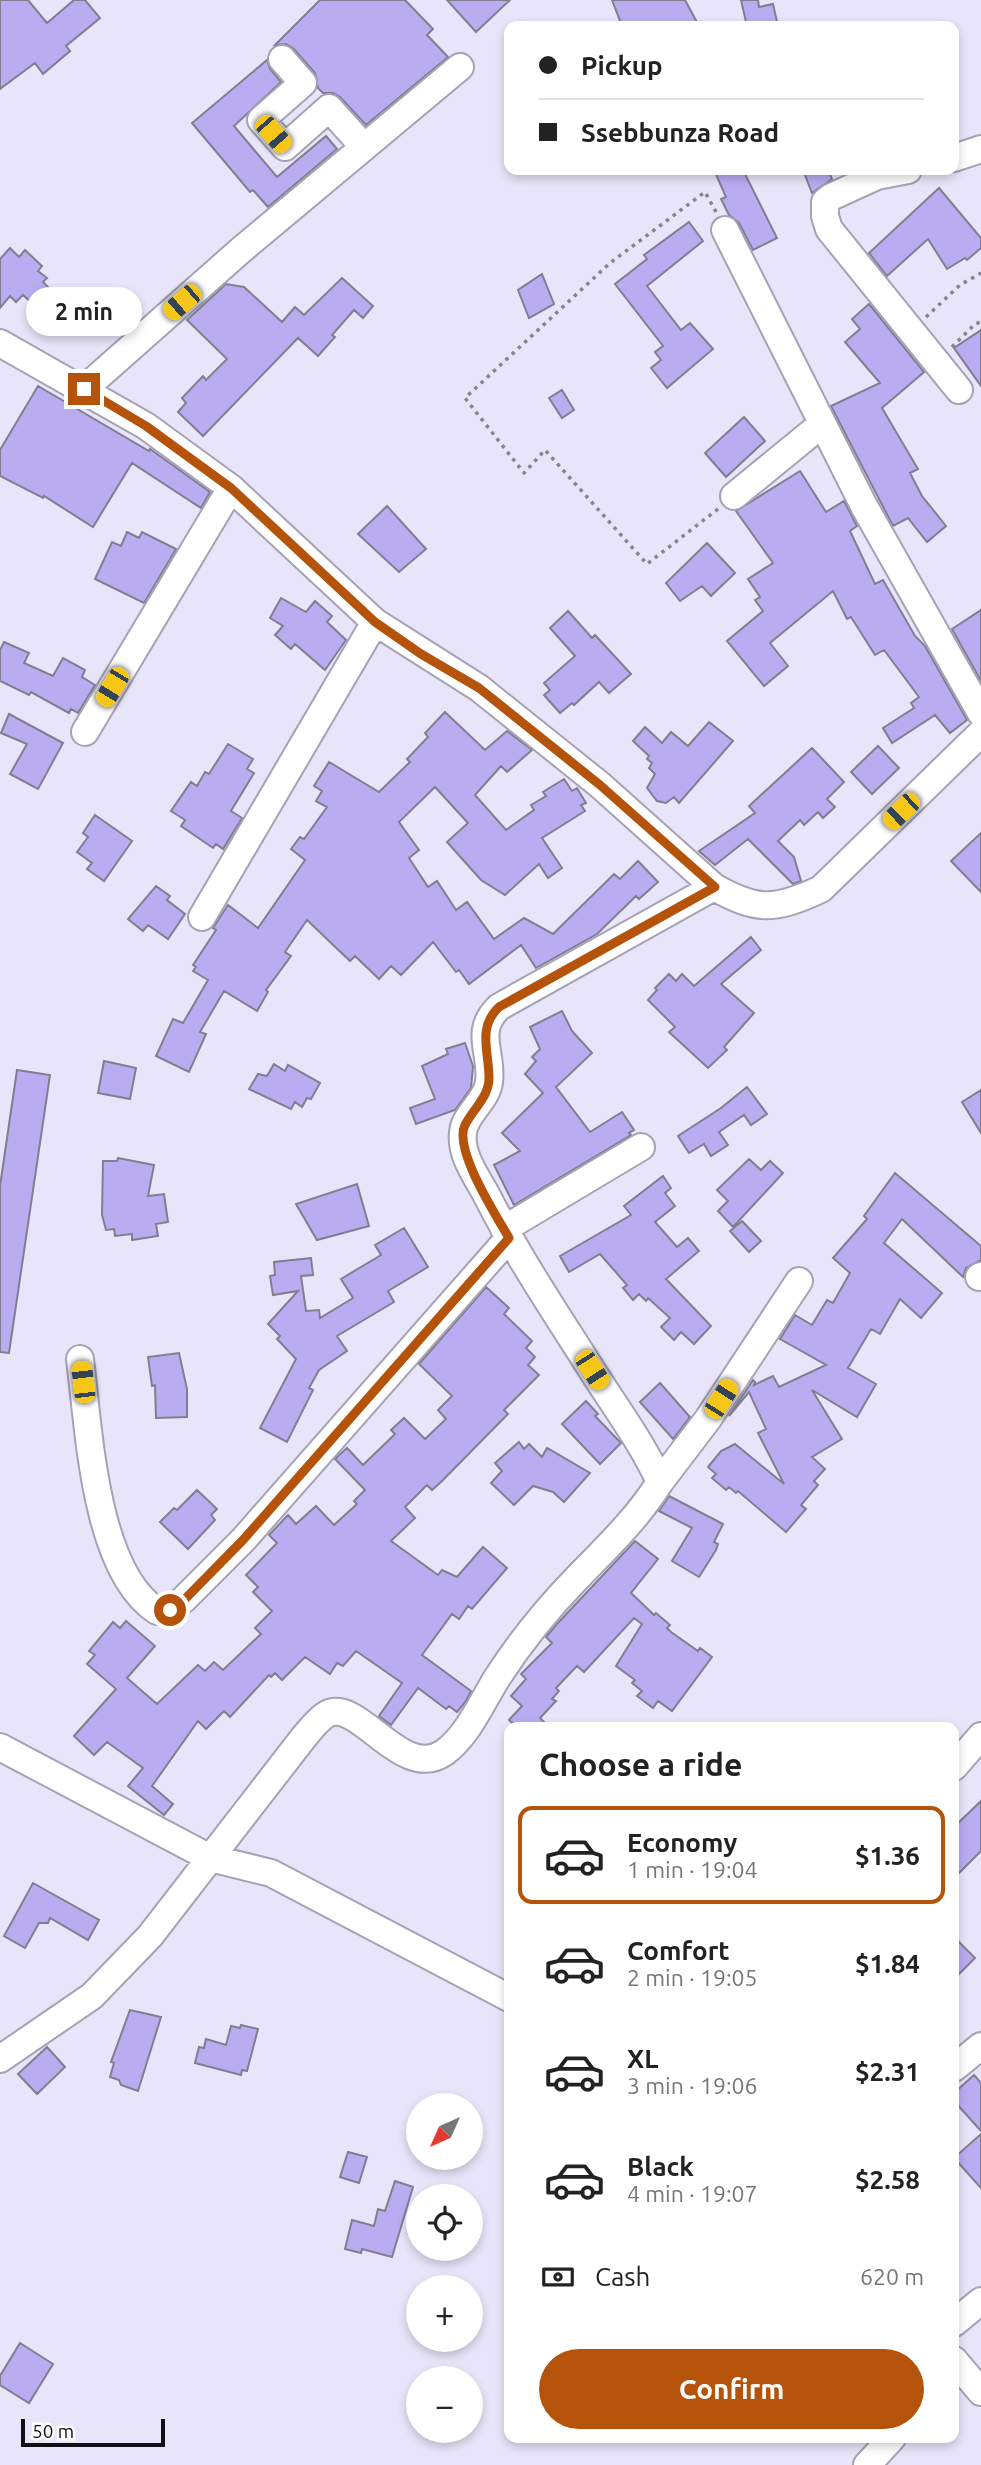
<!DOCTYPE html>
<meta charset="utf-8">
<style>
body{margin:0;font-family:Ubuntu,sans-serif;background:#f2f2f2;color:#222;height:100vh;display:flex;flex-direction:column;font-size:26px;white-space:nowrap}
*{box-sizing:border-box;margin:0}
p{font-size:23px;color:#767676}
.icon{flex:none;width:38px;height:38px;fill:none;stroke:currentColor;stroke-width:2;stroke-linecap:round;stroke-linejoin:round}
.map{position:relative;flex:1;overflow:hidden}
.sheet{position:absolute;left:504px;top:1722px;width:455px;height:721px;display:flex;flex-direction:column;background:#fff;border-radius:14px;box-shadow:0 4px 10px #0003}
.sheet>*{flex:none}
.guide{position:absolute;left:504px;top:21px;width:455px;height:154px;border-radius:14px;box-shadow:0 4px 10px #0003;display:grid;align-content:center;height:154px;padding:0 35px;background:#fff}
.needle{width:46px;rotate:225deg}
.buttons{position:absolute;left:406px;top:2093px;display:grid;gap:14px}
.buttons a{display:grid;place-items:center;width:77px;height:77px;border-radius:50%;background:#fff;box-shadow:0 4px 10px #0003;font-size:35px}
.scale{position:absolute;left:21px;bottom:18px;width:144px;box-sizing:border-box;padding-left:7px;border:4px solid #110f16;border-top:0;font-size:19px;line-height:24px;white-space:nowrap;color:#110f16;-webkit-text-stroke:5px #fff;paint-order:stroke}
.end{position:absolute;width:32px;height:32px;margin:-16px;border:9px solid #b45309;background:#fff;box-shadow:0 0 0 4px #fff}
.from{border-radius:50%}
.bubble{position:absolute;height:49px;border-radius:24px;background:#fff;box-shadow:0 4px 10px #0003;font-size:23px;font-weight:600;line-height:49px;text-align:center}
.car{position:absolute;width:21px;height:42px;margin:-21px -10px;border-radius:9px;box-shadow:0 0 5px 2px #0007;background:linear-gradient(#f5c518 24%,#345 0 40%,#f5c518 0 76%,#345 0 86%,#f5c518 0)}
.guide b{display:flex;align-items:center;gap:24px;height:66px;font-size:26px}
.guide b+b{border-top:2px solid #e0e0e0}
.guide i{width:18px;height:18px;background:#222}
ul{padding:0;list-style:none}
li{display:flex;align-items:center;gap:21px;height:98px;margin:0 14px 10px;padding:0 21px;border:4px solid transparent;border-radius:14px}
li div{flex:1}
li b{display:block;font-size:26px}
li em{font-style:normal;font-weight:600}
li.on{border-color:#b45309}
li>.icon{width:63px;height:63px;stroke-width:1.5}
h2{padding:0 35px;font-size:32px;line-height:84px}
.pay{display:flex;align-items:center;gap:18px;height:77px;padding:0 35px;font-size:26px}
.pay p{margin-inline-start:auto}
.cta{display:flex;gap:14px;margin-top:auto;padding:14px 35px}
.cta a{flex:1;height:80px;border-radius:42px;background:#b45309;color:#fff;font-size:28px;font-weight:600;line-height:80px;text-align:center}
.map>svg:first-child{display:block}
</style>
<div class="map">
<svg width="981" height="2465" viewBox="0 0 981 2465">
<rect width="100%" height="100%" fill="#e8e5fa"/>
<!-- building -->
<path fill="#baacf1" stroke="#817e91" stroke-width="2" d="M0,0H28L47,23L74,0H85L100,18L66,46L70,51L43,74L35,63L0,89Z
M320,0H405L433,29L427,35L448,57L366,125L340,97L333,93H323L318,88L315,73L294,49L286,44L275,45Z
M447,0H510L476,32Z
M612,0H685L699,26H622Z
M741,0H758L759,7L773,4L778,26H747Z
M267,60L270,69L281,82L234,126L277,177L326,136L337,149L268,207L253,190L250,192L192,123Z
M714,170H743L777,238L753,250L739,223L729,215L721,199L726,197Z
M803,170H828L832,179L812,193Z
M939,188L981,238V248L967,260L965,258L947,269L928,239L887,276L869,253Z
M689,222L703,241L647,286L681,330L690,323L713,349L667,388L651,368L661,360L655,352L663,346L615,284L647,259L644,255Z
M10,248L19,257L25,250L42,266L38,271L47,278L43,282L50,289L34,305L23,295L16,302L10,296L0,308V259Z
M542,274L554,304L529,318L518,290Z
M342,278L373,306L363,318L354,310L332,335L335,337L318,356L298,338L203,436L178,412L186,403L182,398L203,376L206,380L227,359L187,320L226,284L244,287L282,322L295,307L304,315Z
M869,304L924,372L882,408L918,469L910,473L922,496L946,526L927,542L908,518L893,526L831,406L880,383L845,342L860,329L852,319Z
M981,330V386L954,348Z
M38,386L149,451L150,449L210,492L201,508L132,463L93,527L44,496L43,498L0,476V450Z
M562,390L574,410L562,418L549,398Z
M744,417L765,441L726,477L705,453Z
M800,471L826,512L844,501L857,526L850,531L875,584L883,580L915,636L925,646L967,720L950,733L935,715L892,743L883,728L914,708L911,703L919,697L884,650L875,655L851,617L847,619L833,591L770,643L788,666L764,686L727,641L763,611L755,600L760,597L748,579L773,563L736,511Z
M387,506L426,549L399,572L358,534Z
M127,532L139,538L142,532L176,549L144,603L95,579L112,542L121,546Z
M707,543L735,573L711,596L702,586L680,601L666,583Z
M281,598L306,612L315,601L332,616L327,622L346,640L325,670L295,644L291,649L275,635L283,626L270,618Z
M981,610V681L952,629Z
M568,611L592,638L595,635L631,674L609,693L599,682L574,705L572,703L560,713L544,695L550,690L544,683L575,656L550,628Z
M4,642L29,653L24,663L53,676L63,658L85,670L82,677L95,685L78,713L71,709L69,713L31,692L29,695L0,681V650Z
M445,712L485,750L507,731L532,750L507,772L501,766L475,795L506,830L534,810L531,805L546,796L543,792L564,779L572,791L577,788L586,803L581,805L585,811L542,838L562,868L548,878L539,864L505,895L481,880L447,842L468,823L435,787L399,822L419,850L409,858L428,887L437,881L456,910L467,902L494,939L524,918L553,934L614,874L620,879L638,861L658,882L639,899L636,896L597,934L536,968L521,945L469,984L459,970L456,972L433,942L401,975L391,966L379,979L355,956L350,961L307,920L285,952L291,956L266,990L268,992L257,1011L224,991L200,1032L206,1034L189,1072L156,1056L173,1019L183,1023L208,980L193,971L196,967L193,965L216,930L213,928L228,905L258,928L305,860L291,849L300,837L304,839L327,807L316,801L322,791L314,786L329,762L379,792L410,762L407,759L428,737L425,733Z
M9,714L63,743L38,789L10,774L27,744L1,733Z
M709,722L733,741L679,803L674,797L666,803L657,801L647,788L655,774L649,768L652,763L647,759L649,756L633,741L645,727L662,743L671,732L688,746Z
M228,744L253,759L247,769L254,773L231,811L242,818L223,849L216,844L213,848L181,826L185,820L171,811L191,782L197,786L205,772L209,774Z
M878,746L899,768L872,794L851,772Z
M812,748L844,782L827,799L835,807L823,818L818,812L804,825L800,820L778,841L794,857L801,881L793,884L748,839L715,865L699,851L755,813L749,806Z
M95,815L132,841L104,881L87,869L92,863L77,852L88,837L83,833Z
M981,833V892L951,861Z
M156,886L170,896L167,900L185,914L168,939L148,925L143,931L128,919Z
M751,937L761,950L721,984L754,1013L724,1047L727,1050L708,1068L669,1032L675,1027L648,1000L657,990L655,988L669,974L676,981L682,974L694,986Z
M562,1011L572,1031L592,1053L556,1087L590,1132L622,1112L634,1130L629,1133L631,1135L514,1205L494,1165L520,1151L502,1133L543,1093L525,1074L536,1061L532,1057L540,1049L530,1027Z
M465,1043L473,1066L471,1088L455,1110L416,1124L410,1108L435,1099L422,1066L448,1054L446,1049Z
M104,1061L136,1068L130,1099L98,1093Z
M274,1064L285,1071L288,1065L320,1083L311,1099L307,1098L302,1107L295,1102L291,1109L249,1089L258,1074L267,1076Z
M17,1070L50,1075L9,1353L0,1352V1186Z
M747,1087L767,1114L751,1125L744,1115L719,1132L728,1145L711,1156L704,1144L689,1153L678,1136L721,1108Z
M981,1090V1133L962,1102Z
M118,1158L154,1165L148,1196L164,1194L168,1222L156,1224L158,1236L132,1240V1234L115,1236L114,1229L106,1230L102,1215L103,1161H117Z
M749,1159L761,1170L770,1161L783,1173L733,1227L718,1211L728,1201L717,1190Z
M895,1173L981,1246V1260L966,1268L963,1277L902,1219L884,1243L942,1293L921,1318L900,1299L880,1334L871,1329L848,1368L876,1384L857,1417L812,1390L842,1439L812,1457L825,1469L814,1481L818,1485L801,1505L806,1509L786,1532L738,1491L736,1493L729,1487L726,1490L712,1478L716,1474L708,1467L721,1451L735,1444L784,1484L758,1433L766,1429L749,1392L729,1416L753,1380L755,1382L754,1385L773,1376L779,1387L826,1365L780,1339L795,1315L812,1325L827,1300L833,1303L850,1273L833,1258L867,1219L864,1216Z
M663,1176L671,1188L665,1193L675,1206L655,1222L677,1247L688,1238L699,1251L666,1279L711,1326L694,1344L681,1332L674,1340L661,1327L670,1318L648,1298L646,1301L639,1294L633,1300L623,1288L627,1285L600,1254L569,1272L560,1256L631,1215L624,1206Z
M357,1184L369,1226L317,1240L296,1204Z
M742,1221L761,1241L749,1252L730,1231Z
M404,1228L428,1267L388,1291L394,1302L337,1336L347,1351L319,1370L309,1388L313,1390L287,1442L260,1428L296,1359L277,1339L280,1336L268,1324L298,1291L273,1295L270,1276L275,1275L274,1262L311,1258L313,1275L301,1276L306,1311L319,1310L320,1318L353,1298L341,1279L381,1255L375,1245Z
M486,1287L509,1308L504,1314L532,1341L526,1348L535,1357L528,1365L539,1375L504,1410L508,1414L442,1481L432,1490L427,1485L405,1507L415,1518L391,1541L438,1575L442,1570L457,1577L483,1547L507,1568L472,1609L468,1606L459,1619L452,1614L422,1655L471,1691L466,1701L457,1712L449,1706L446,1709L418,1688L391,1725L379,1716L402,1683L356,1651L343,1666L337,1663L330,1674L305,1657L282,1680L275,1673L271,1677L269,1675L230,1717L224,1711L206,1729L198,1721L152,1786L173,1804L164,1815L128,1786L143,1768L107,1742L94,1755L74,1736L116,1689L87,1664L95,1655L89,1651L113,1622L120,1628L126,1621L155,1646L127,1678L157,1704L198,1665L205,1671L214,1662L223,1670L261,1634L255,1628L272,1611L253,1592L258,1587L246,1575L277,1543L269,1535L288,1515L296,1524L316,1506L334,1525L357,1504L354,1501L365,1490L335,1459L338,1456L347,1448L363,1465L395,1434L391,1430L404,1418L425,1439L446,1419L438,1410L452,1396L419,1364Z
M179,1353L187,1389V1417L156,1418L155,1385L152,1386L148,1357Z
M660,1383L690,1417L673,1439L640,1402Z
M586,1401L598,1414L595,1416L621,1443L600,1464L562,1424Z
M519,1442L524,1449L529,1444L542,1457L547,1448L590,1473L564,1502L553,1492L533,1486L514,1505L491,1483L502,1471L495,1463Z
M197,1490L217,1509L211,1515L215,1520L188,1549L160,1522L174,1508L177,1510Z
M669,1496L723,1524L714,1542L718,1544L716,1550L699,1577L672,1561L692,1528L659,1511Z
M635,1541L658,1559L631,1593L654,1615L656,1613L670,1625L667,1628L671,1632L698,1651L700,1648L712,1657L672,1711L658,1701L653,1708L637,1696L642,1691L632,1683L635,1680L616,1666L642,1624L634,1618L584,1672L577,1666L556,1688L559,1691L552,1699L556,1701L540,1718L549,1727H517L509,1720L522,1706L511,1696L526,1679L521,1674L552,1643L546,1637L557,1624Z
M981,1801V1851L954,1878V1827Z
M33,1883L99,1920L88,1940L50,1918L48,1923H39L25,1948L4,1936Z
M954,1937L975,1958L954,1979Z
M130,2010L161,2017L138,2091L121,2085L119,2080L110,2077L114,2063L111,2062Z
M241,2025L258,2029L247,2071L242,2070L241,2075L195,2063L199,2047L204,2048L206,2039L226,2045L231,2026L240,2028Z
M47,2047L65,2067L37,2094L18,2074Z
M974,2075L981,2083V2131L954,2101V2093Z
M981,2134V2188L954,2158Z
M348,2152L367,2157L359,2183L340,2177Z
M395,2181L413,2187L392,2257L362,2249L361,2253L345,2249L352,2220L374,2226L378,2209L385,2211Z
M20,2343L53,2364L29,2403L0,2385V2376Z"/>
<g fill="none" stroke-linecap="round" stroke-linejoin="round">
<defs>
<path id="minor" d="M282,59L303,83L261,120L285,147L329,108L364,147
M954,158L981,149
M908,170L877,176L831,197L825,202V216L829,229L959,390
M725,230L864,506L981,713
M0,343L146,426L231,488L375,622L479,688L600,785L714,887C758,912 776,910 821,889L981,733
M84,389L241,250L460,67
M734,496L822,424
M85,732L231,488
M202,917L375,622
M504,1229L641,1147
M979,1277L981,1276
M80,1359C89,1428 94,1570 157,1611L170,1610L184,1599L243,1540L509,1238
M660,1482L708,1419L799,1281
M0,1747L210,1858L271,1873L509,1998
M954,1767L981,1736
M0,2059L92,1996L150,1936L304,1737C311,1729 318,1719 327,1714C359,1697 402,1783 445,1752C468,1735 482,1702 497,1678C520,1642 547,1609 577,1578C607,1547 637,1519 660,1482C643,1445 619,1412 597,1378C559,1318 519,1259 487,1196C477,1177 460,1155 463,1133C464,1114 487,1101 489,1082C493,1052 473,1032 499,1007L714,887
M954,2068L981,2046
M954,2323L981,2301
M954,2360L981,2392
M867,2465L892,2438"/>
</defs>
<!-- minor casing -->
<use href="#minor" stroke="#a5a2b6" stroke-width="30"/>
<!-- path -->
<path stroke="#868392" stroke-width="3.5" stroke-dasharray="3.5 5" stroke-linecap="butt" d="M716,212L705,192L610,263L465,398L524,473L545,450L647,564L718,509
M926,317L960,285L981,273
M952,347L975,324L981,322"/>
<!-- minor -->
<use href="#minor" stroke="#fff" stroke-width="26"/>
</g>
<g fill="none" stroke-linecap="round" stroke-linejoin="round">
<!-- route -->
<path stroke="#b45309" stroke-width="9" d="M84,389L146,426L231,488L375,622L421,654L479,688L600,785L715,887L499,1007C477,1028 489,1051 489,1078C489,1097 473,1109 465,1125C453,1149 496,1215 509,1238L243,1540L184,1600L170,1610"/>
</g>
</svg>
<div class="buttons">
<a><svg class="needle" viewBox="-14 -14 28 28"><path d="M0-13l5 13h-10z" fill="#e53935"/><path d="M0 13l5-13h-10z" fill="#767676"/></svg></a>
<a><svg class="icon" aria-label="locate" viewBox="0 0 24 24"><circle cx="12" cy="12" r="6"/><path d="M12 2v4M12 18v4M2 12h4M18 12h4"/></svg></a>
<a>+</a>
<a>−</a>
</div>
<div class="scale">50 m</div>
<i class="end from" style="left:170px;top:1610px"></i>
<i class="end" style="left:84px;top:389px"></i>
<div class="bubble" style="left:26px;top:287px;width:116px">2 min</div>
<i class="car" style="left:273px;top:134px;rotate:139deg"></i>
<i class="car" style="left:182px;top:302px;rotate:229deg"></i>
<i class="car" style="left:112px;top:687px;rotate:211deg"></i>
<i class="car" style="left:901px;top:811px;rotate:226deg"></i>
<i class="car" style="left:592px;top:1370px;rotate:147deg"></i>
<i class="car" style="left:83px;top:1382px;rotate:353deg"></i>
<i class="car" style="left:721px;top:1399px;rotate:33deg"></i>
<div class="guide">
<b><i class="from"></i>Pickup</b>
<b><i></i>Ssebbunza Road</b>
</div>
<section class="sheet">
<h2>Choose a ride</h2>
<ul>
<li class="on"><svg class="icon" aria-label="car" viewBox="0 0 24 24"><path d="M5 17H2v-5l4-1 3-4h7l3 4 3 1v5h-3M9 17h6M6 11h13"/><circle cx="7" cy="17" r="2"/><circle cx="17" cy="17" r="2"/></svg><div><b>Economy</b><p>1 min · 19:04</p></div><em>$1.36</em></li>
<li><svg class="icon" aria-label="car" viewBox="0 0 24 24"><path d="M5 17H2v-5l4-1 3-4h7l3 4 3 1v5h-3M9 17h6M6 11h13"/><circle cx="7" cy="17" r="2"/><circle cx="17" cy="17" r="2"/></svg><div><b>Comfort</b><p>2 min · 19:05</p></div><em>$1.84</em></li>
<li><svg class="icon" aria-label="car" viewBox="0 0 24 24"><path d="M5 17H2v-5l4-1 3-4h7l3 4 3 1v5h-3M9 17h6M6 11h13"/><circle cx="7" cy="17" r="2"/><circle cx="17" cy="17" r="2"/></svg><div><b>XL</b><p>3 min · 19:06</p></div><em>$2.31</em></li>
<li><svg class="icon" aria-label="car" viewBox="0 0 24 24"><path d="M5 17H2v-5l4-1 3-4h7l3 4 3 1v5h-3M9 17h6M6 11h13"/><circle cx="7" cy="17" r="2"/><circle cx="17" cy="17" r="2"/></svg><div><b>Black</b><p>4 min · 19:07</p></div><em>$2.58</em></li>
</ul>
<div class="pay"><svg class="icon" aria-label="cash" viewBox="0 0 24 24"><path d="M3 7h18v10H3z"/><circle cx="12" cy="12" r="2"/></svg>Cash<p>620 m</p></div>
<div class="cta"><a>Confirm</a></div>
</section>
</div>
